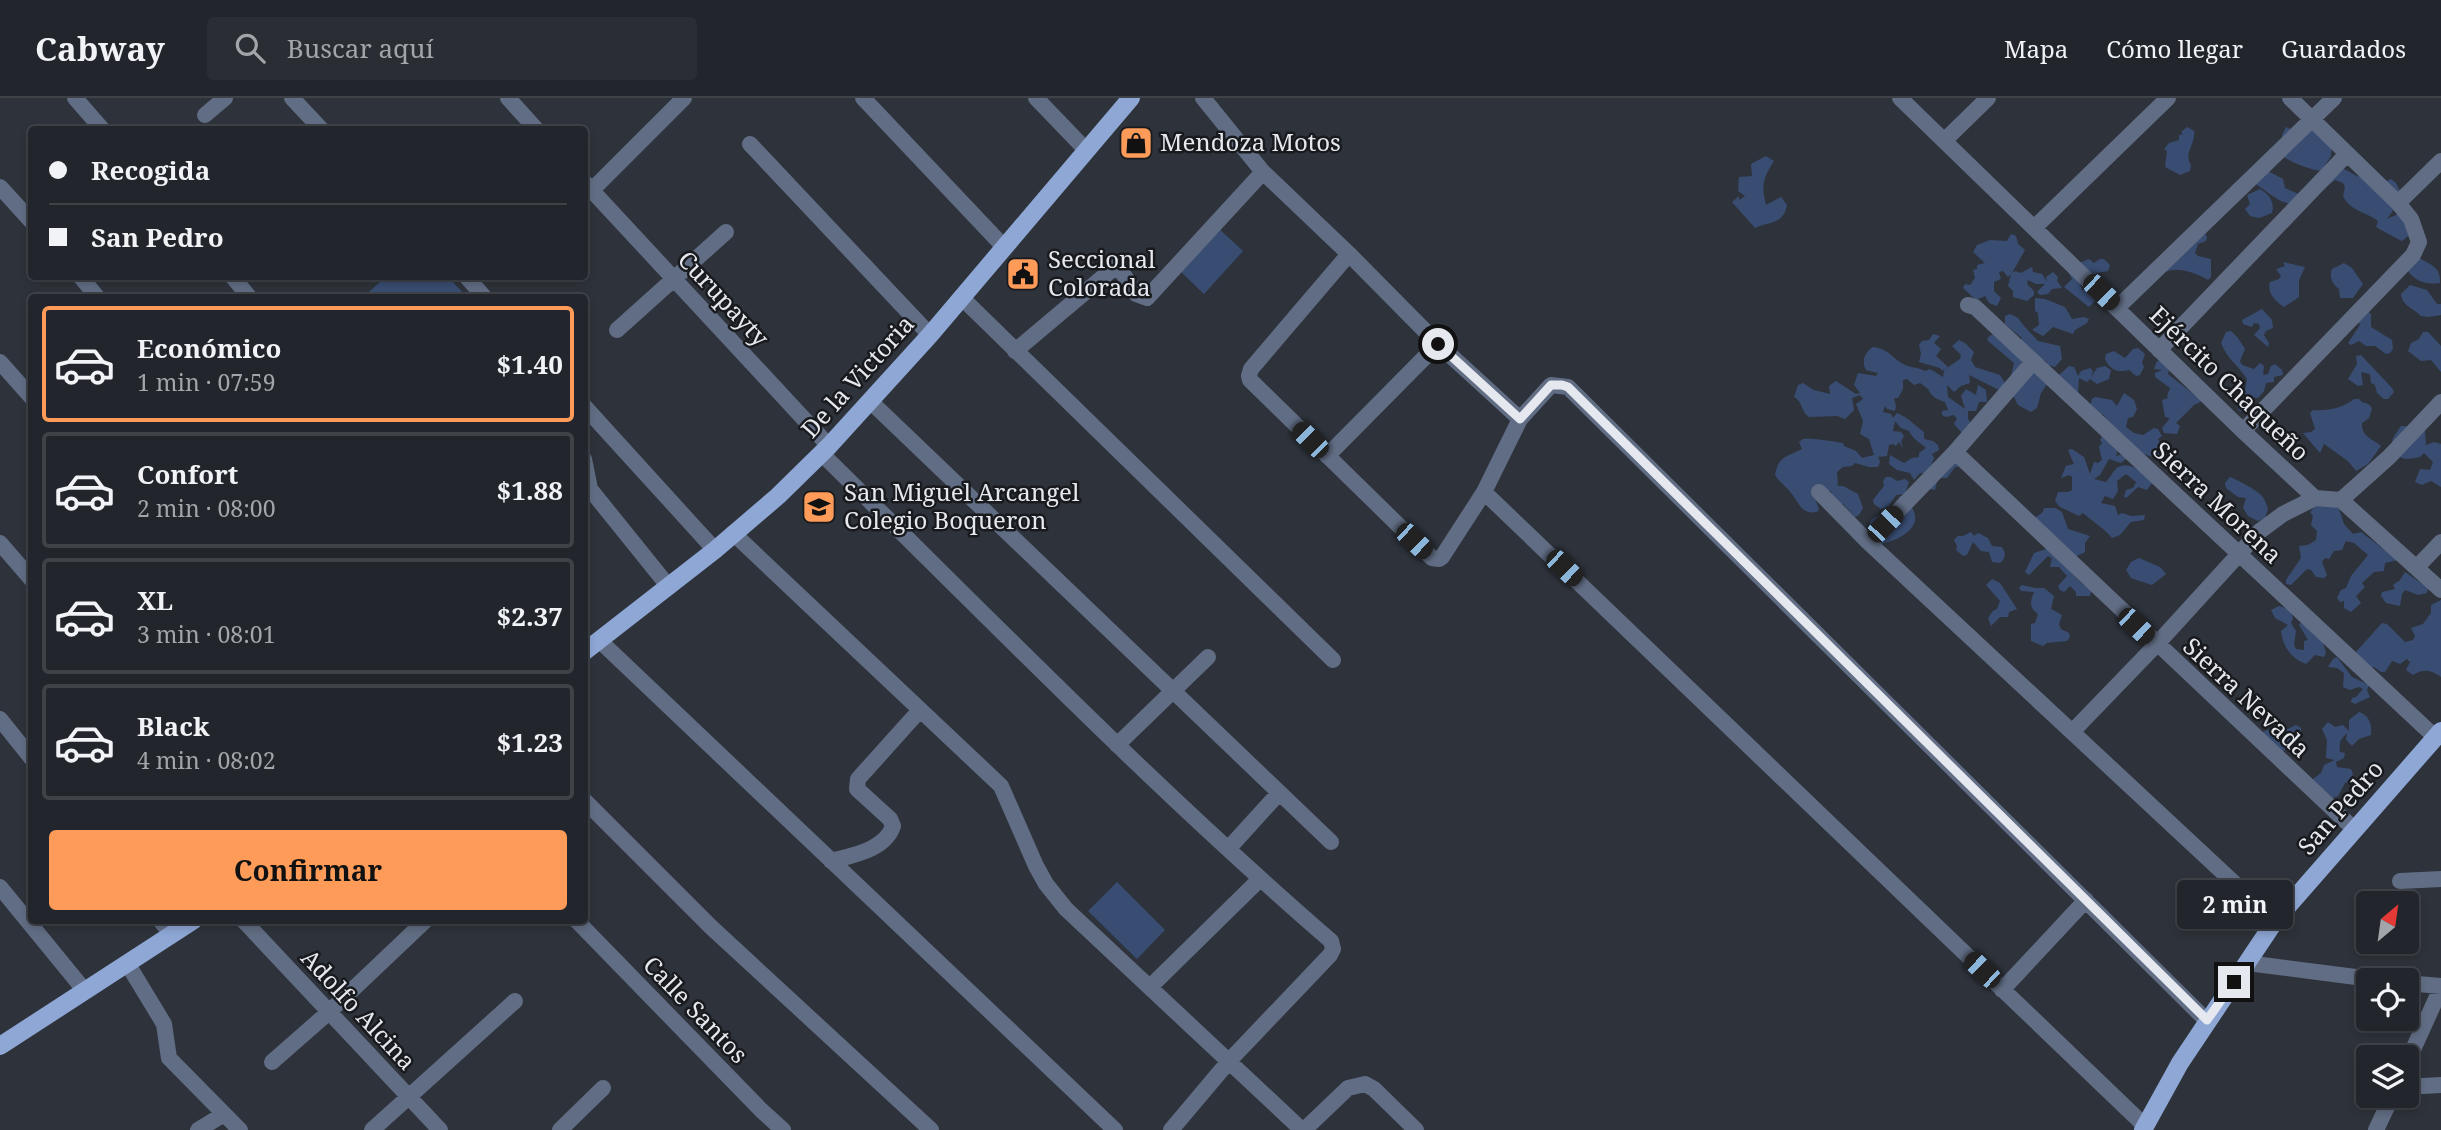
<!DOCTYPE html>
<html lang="es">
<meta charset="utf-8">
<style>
body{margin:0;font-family:"Noto Serif",serif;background:#2a2e34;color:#f1f3f6;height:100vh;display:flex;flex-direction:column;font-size:26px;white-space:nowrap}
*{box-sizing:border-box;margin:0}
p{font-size:23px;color:#a2a5a9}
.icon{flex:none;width:38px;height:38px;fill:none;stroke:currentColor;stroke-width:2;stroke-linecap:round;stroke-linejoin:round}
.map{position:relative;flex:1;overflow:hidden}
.details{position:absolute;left:28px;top:196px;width:560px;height:630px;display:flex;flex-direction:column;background:#22262c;border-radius:7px;box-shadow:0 4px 10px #0003,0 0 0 2px #3f4348}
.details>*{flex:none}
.hud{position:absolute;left:28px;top:28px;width:560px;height:154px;border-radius:7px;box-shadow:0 4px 10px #0003,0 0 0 2px #3f4348;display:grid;align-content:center;height:154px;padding:0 21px;background:#22262c}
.needle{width:46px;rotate:29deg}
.controls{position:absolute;left:2356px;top:793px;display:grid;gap:14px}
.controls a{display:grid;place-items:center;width:63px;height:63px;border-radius:7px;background:#22262c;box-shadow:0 4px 10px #0003,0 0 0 2px #3f4348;font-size:35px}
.end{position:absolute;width:32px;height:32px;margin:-16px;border:9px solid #e5e8ee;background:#111;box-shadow:0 0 0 4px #111}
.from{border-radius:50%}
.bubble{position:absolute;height:49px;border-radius:7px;background:#22262c;box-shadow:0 4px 10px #0003,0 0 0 2px #3f4348;font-size:23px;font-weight:700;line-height:49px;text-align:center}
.car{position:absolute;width:21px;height:42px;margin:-21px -10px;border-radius:9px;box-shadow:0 0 5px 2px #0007;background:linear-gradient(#222 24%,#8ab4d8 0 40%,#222 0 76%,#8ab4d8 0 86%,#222 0)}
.hud b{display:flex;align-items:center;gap:24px;height:66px;font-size:26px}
.hud b+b{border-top:2px solid #3f4348}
.hud i{width:18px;height:18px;background:#f1f3f6}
ul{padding:12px 0 0;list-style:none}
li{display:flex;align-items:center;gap:21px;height:116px;margin:0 14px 10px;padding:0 7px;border:4px solid #3f4348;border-radius:7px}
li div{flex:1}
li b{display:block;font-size:26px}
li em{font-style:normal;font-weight:700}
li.selected{border-color:#fe9b59}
li>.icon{width:63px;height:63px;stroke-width:1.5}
.cta{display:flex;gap:14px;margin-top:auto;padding:14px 21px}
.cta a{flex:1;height:80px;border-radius:7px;background:#fe9b59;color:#111;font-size:28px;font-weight:700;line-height:80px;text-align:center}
header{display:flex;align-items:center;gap:42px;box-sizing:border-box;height:98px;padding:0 35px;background:#22262c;border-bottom:2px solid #3f4348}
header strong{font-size:33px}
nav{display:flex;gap:38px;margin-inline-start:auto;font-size:24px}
.search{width:490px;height:63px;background:#2a2e34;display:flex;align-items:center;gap:18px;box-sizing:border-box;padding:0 24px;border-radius:7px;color:#a2a5a9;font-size:26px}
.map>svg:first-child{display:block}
</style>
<header>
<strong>Cabway</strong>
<div class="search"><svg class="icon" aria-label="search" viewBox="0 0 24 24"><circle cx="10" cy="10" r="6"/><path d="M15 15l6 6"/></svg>Buscar aquí</div>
<nav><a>Mapa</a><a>Cómo llegar</a><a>Guardados</a></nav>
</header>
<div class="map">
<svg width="2441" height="1032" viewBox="0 0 2441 1032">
<rect width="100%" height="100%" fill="#2e333b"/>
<!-- green -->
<path fill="#394d73" d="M2187,29L2194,33C2196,46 2183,55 2191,67L2190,73L2180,77L2165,69L2167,53L2164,51L2169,45L2179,42V37L2183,36L2181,34Z
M2286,29L2291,31L2317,32L2332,44L2331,58L2321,73C2310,72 2290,64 2281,57L2282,37Z
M1766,58L1774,63C1763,80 1761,87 1766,107L1781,99L1787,107C1783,127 1770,123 1755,130L1732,104L1739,98V102L1745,98L1738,93L1739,79L1752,78L1751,66Z
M2335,66L2357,78L2387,83L2391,81L2396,85L2400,93L2394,111L2387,121L2398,116L2413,134L2402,143C2400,142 2377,130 2376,129L2378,123C2365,113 2351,114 2343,98L2345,89L2343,85L2335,82L2324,91L2320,89Z
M2266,72L2283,81L2285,90L2308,100C2284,115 2274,96 2252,84Z
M2260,91C2269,96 2275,104 2272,115L2259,120L2250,118L2245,111L2250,106L2247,97Z
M1217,129L1243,153L1204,196L1178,171Z
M2205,135L2207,139L2206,143L2198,146L2195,155L2198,158L2211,161V179L2208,182C2196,175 2179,168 2165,174Z
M2011,136L2016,138L2018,146L2025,152L2012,175L2015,173L2021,175L2032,169L2033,174L2042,176L2047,184L2046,179L2053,174L2058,179L2057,183L2062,190L2052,191L2048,196L2040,197L2037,194L2045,186H2036L2028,182L2027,186L2034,193V197L2027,203L2013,199V193L2008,188L2011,176L2008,179L2003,173L1999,174L2001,181L1994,184V193L2001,200L1997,208L1989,205L1985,198L1976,202L1963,190L1965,186L1970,187L1975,180L1973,172L1977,171V167L1985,165L1973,154L1977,147L1990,142L2007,143Z
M2419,160C2431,167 2441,169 2440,185C2426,187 2415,183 2407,172Z
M2089,161L2094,165L2100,161H2104L2110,167L2108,173L2096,175V180L2079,181L2082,192L2086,191L2097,201L2089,209L2064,189L2072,181L2069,175L2077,166Z
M2283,164L2305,169L2299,182V199L2284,209C2275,202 2267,196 2270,184L2279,181L2281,178L2276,171L2285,168Z
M2344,165L2352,170L2363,186L2353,200H2340L2339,191C2332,186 2329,179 2332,171Z
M386,179H448L467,199H363Z
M2410,187L2427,192L2437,206H2441V217L2428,219L2421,218C2415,211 2402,208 2401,196Z
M2035,200L2045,201L2065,209L2072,221L2084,219L2089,221L2087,225L2075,232L2073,236L2053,229L2043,238L2032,232L2039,227L2038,215L2035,213Z
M2262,211L2272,222L2273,230L2266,233L2264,237L2269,245L2268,249L2254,237L2260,230L2259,226L2254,225L2252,229L2243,226L2242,222Z
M2366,212L2371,216V229L2392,242L2393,251L2390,255L2386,256L2375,248H2366L2359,243L2351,247L2348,245L2360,227L2358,223Z
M2010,216L2018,220C2024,229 2031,235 2038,243L2060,248L2062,261L2055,269L2048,267L2046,263L2042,262L2020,243L2022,240L2005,226V218Z
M2231,233L2238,240L2245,251L2240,263L2242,267L2254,271L2260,265L2264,268L2263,277L2268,276L2271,268L2275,266L2282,272L2283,277L2274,279V284L2266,285L2264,293L2258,300L2249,299L2251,308L2248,312L2239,313L2237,309L2244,298L2247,281C2239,268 2227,261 2221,245L2226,234Z
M2423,234H2428L2441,248V274L2431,262L2421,263L2408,253L2411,245L2419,241Z
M1933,236L1940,238L1934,245L1941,251L1936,258L1948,269L1942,273L1940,270L1919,264L1921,256L1919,247L1922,243L1929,242Z
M1994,236L2047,286L2041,295L2037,310L2031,314L2018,307L2014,299L2010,298L2011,278L2014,265L1987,242L1989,238Z
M1959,242L1965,245L1974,254L1971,262L1975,269L2000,277L2005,285L1999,292L1969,277L1970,285L1961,288L1954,294L1947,287L1948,299L1965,311L1961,298L1966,291L1976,297L1978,287L1986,292L1987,304H1979L1976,313H1968V321L1973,328L1962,335L1954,326L1957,321L1954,317L1946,319L1942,317V313L1948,312L1945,304C1936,301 1932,299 1928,291L1920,285L1914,287L1907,281L1903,282V291L1898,300H1894L1896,308L1895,313L1887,311L1885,308L1883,314L1891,316L1893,320L1897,315C1909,320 1914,327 1924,334V341L1933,343L1938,347L1939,352L1932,356L1934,360L1930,370L1947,357L1959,369H1955L1947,380H1938L1935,392L1921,390L1927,375H1920L1914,382L1910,375L1897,372L1889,366L1890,357L1904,365L1912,360L1919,359V355L1926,350C1919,343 1915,344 1909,333L1901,330L1895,323L1893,333L1901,334L1904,338L1901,344L1903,350L1899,344L1896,348L1893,346L1889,347L1887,358L1878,359L1880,364L1878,369H1869L1855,365L1852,368L1843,369L1837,374L1838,388H1843L1858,396L1863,410L1859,417L1855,419L1843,406H1839L1830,397L1832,394L1819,391L1814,398L1819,411L1817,414C1801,417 1799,404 1791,395C1786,388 1779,384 1775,377C1778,359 1786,359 1802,351L1799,344L1803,341C1816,340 1829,343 1843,345L1844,348L1856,353L1862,360L1874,357L1869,341L1860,336L1863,323L1856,306L1863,301L1860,297L1852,300L1854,312L1845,321L1837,318L1809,319C1800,313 1803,303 1794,299L1798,287L1803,285L1814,292L1830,296L1829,288L1836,283L1856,296L1860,295L1854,287L1858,275L1876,278L1878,275L1866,272C1861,263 1865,254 1873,249C1889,251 1891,259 1903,266C1910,270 1918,269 1925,273L1930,271L1943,279L1944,272L1960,261L1961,257L1952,248Z
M2138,250L2145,256L2142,265L2144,269L2140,277L2136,278L2129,272C2118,275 2110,272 2105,261L2106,256L2114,253L2125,260L2133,251Z
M2361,257L2392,290L2394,294L2388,301H2384L2377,295L2375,287L2371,285L2370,276L2361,274L2363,287L2358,288L2348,281L2357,266L2356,258Z
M2157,263H2161L2169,271L2168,276L2202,303L2194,307L2176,325L2180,328L2177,336L2164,335L2162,330L2170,320L2165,319L2162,302L2168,300L2167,298L2170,290L2155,279V275L2162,272L2154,271Z
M2069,268L2074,269L2078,278L2081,273L2090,270L2093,273L2091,279L2097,270L2105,268L2111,272L2109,281L2097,286L2090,281L2087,284L2079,280L2078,295L2059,277Z
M2124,295L2134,302L2137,311L2133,319L2128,320L2126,329L2134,335L2143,337L2154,330L2158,331L2162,338L2158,341L2165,352L2161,360C2137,359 2114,337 2104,317L2096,315L2090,309L2092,301L2095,299L2112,302L2117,308Z
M2354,301H2359L2362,304L2370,307L2372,311L2369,320L2362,325C2361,339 2373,341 2381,348L2368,366L2356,373L2348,363L2324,346L2320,355L2303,335L2311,334L2315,331L2310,315L2313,312C2328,313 2343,310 2354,301Z
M2401,328H2406L2413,333L2421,330L2425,333L2426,347L2434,344L2441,346V389L2431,383L2422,387L2415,384L2420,371L2430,372L2433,364L2424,355L2420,359C2404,362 2401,363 2391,349L2393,340Z
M2102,338L2118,350L2116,358L2124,356L2128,359L2121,365L2109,361L2100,377L2094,381L2106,384C2110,380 2113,373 2117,370C2130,361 2145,377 2152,385L2147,392L2138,389L2126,400L2124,399L2126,392L2133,390L2136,384L2126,376L2117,383L2118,393L2113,401L2105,398L2101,405L2115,408L2118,417L2122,415L2131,418L2145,417L2144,422L2131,424L2120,437L2112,440C2105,431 2092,423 2083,415L2079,418L2060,409L2055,403L2058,394H2068L2072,392V379L2069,377L2061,380L2066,368L2074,366L2068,352L2072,351L2084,359L2090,376L2094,364L2098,365L2102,362L2099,349L2102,345L2100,342Z
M1886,379H1891L1897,383L1905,381L1909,384L1905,396L1896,397L1889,408L1881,411L1874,406L1873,402L1884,388L1883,383Z
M2230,379C2234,380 2258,393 2260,396C2264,399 2267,407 2268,411L2265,420L2258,423L2248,418L2243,410L2246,400L2238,399L2226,390L2225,385Z
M1900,398H1907C1909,404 1912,409 1914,414C1921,432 1895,443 1881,446L1871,438C1866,416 1876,421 1890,413C1894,411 1897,403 1900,398Z
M2318,405L2338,408L2344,426L2353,436L2361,434L2398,462L2385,465L2384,473L2374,474L2362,485L2365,489L2356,498L2361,505L2351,514L2344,510V503L2340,504L2337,500L2341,492L2346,490L2351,478L2368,457L2354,445L2346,443L2342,452L2334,453L2329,461L2325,460L2322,464L2327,477L2324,480L2316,479L2311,472L2307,471L2291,487L2286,486V482L2301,460L2299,448L2308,447L2316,442L2317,433L2311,427L2313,418L2310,414Z
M2044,410H2055L2062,414L2068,431L2090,438L2085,445V454L2077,458L2076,462L2033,421L2043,414Z
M1971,434L1974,438L1978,435L1988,440L1992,448L2002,449C2006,456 2006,460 2000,465L1992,464L1989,454L1981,453L1973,444L1967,457L1963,458L1956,452L1957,448L1954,442L1958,438H1963Z
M2049,450C2060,461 2079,486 2089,490L2091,494L2090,498H2076V494L2070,488L2064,494L2060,492L2058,488L2067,478L2059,469H2050L2052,460L2048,458L2029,477L2025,474L2034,455Z
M2139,460L2160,469L2166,476L2152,487L2131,480L2126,472L2131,464Z
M2405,474L2428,490L2427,495L2418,497L2405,492L2402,496L2400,508L2386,505L2381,498L2382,494L2395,491L2393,487L2400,482Z
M1992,481L2000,485L2017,511L2009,514L2008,519H2000L1991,528L1988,520L1993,513L1997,511L2000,503L1986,487Z
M2022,487L2035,490H2044L2054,498L2051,511L2062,517L2059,526L2061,531L2069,535L2070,539L2067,543L2047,545L2043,548L2031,543V526L2035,525L2038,516C2029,510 2030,503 2034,494L2021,493L2019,490Z
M2441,502V579C2433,572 2423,570 2413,577L2406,572L2410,564L2407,561L2400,566L2392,563L2385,574H2381L2374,569L2369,570L2355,555L2382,525L2387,526L2405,544L2413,542L2415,538L2411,530L2423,526L2431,515V507Z
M2279,508L2291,512L2293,521L2291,525L2296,533L2294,547L2296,551L2304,552V543L2308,542L2299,527L2301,524L2322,542L2326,555L2324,559L2315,557L2306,566C2291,560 2283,549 2281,533L2288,527L2275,520L2271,512Z
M2337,559L2352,579L2369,587L2367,592L2370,599L2355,606L2351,604L2352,600L2356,599L2363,591L2359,589L2350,592L2343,589L2344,575L2337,570L2328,569L2333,561Z
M2359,614C2370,617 2372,628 2371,637L2359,641L2352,648L2346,642L2347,635C2340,642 2339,644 2340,654L2345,655L2344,660L2336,664L2337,669L2351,671L2353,676L2349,684L2345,685L2338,698L2333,700L2313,685V681L2321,675L2324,667L2335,662L2326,660L2327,642L2322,631L2328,624L2335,629L2343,627L2349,633V622Z
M2280,627L2288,631L2296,627L2301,630V634L2296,641L2291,642L2284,653L2280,655L2260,635Z
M1117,784L1165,832L1137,861L1088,813Z"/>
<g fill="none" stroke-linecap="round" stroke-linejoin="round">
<!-- minor -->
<path stroke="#616d84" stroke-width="16" d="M75,0L103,32
M292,0L322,32
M508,0L537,32
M863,0L1004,149
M1036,0L1086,52
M1203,0L1263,74L1349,156L1438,246L1520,321
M1900,0L2243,333L2315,400
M205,17L225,0
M1944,43L1988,0
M750,46L930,237
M584,84L829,348
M0,89L32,124
M592,92L684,0
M2398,105L2441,63
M2034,130L2168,0
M1349,156L1251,271L1249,278L1250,282L1432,460L1439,461L1442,459L1484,394L1520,321L1551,287L1568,289L2207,923
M80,178L98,200
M232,178L250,200
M466,178L485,200
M961,199L1333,562
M1968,207L1975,209L2435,639
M2117,210L2334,0
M617,232L726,134
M2159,252L2346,57
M1015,253L1115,169L1120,171L1136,196L1147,200L1263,74
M0,264L32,300
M870,303L1331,744
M584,308L715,452
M2243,333L2413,157L2419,144L2411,121L2398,105L2290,0
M1955,354L2355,732
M821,355C989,520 1153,689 1331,843L1333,851L1330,857L1230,962L1171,1032
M1327,358L1438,246
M584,361L590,391L669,489
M1484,394L2145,1028
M1819,394L1868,444L2275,823
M2341,402L2441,492
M733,435L1001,688L1036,768L1046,786L1066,811L1302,1032
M1868,444L1955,354L2033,264
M0,445L32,482
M2417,469L2441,444
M600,543L1115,1032
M0,621L32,661
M2073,633L2156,547L2260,433L2283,416L2315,400L2341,402L2389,359L2441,304
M1117,647L1208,559
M584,702L711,829L931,1032
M1229,750L1279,695
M831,763C853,757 885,752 893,728L890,721L857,691L858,681L920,612
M2400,783L2441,781
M0,789L85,893
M160,822L172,837
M243,822L440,1032
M576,822L761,1012L783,1032
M127,865L164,926L169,960L240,1032
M2247,865L2379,882
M2406,885L2441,888
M1150,889L1260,781
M2002,892L2086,802
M272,964L329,914L426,822
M2406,967L2441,890
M2406,989L2441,987
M198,1032L224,1016
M372,1032L515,903
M560,1032L603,990
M1304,1032L1348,990L1365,986L1374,991L1416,1032
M2376,1032L2392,998"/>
<!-- major -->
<path stroke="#8ea7d5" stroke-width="18" d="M584,554L715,452L778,398L829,348L930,237L1131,0
M0,948L194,822
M2143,1032L2180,965L2275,823L2441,633"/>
</g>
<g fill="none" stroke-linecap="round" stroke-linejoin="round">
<!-- route -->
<path stroke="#e5e8ee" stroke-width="9" d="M1438,246L1520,321L1551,287H1562L1568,289L2207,922L2234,884"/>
</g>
<!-- icons -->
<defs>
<symbol id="shop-square" viewBox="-11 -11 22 22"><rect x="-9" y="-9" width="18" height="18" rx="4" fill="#fe9b59" stroke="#181a1e"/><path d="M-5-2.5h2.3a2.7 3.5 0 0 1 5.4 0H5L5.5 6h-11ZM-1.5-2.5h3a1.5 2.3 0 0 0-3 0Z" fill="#111"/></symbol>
<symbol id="civic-square" viewBox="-11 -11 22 22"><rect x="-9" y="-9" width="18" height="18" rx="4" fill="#fe9b59" stroke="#181a1e"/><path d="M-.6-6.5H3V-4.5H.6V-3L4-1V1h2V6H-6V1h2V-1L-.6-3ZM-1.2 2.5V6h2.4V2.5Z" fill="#111"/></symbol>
<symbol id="university-square" viewBox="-11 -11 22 22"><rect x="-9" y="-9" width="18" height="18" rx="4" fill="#fe9b59" stroke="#181a1e"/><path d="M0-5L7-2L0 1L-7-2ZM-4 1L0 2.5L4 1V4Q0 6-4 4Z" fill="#111"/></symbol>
</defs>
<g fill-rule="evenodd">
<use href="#shop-square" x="1117" y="26" width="38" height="38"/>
<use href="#civic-square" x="1004" y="157" width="38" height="38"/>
<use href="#university-square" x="800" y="390" width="38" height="38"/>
</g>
<g text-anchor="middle" stroke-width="5" stroke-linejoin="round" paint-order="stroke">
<!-- poi labels -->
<g font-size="24" fill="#e5e8ee" stroke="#181a1e" text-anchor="start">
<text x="1160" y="53">Mendoza Motos</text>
<text x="1048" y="170">Seccional<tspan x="1048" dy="28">Colorada</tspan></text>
<text x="844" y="403">San Miguel Arcangel<tspan x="844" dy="28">Colegio Boqueron</tspan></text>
</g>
<!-- street labels -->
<g font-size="24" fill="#e5e8ee" stroke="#181a1e">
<text transform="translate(723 201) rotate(47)" y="8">Curupayty</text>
<text transform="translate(858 279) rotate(-48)" y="8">De la Victoria</text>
<text transform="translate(2229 286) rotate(44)" y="8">Ejército Chaqueño</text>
<text transform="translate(2217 405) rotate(43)" y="8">Sierra Morena</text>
<text transform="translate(2246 600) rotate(43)" y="8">Sierra Nevada</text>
<text transform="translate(2341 710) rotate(-49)" y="8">San Pedro</text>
<text transform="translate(358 912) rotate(47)" y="8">Adolfo Alcina</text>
<text transform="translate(695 912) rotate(46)" y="8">Calle Santos</text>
</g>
</g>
</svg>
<div class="controls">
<a><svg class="needle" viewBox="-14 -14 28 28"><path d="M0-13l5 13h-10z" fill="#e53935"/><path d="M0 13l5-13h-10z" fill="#a2a5a9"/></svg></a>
<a><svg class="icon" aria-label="locate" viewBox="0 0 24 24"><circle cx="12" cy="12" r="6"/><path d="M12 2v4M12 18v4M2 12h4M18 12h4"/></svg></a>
<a><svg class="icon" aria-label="layers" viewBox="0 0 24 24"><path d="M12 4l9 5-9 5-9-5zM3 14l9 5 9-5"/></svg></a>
</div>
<i class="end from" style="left:1438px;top:246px"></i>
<i class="end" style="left:2234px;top:884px"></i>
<div class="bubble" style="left:2177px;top:782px;width:116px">2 min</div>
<i class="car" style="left:2101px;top:194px;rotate:134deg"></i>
<i class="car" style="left:1310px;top:342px;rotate:315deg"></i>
<i class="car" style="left:1885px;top:426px;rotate:44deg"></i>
<i class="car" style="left:1414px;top:443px;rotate:134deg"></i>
<i class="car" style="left:1564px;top:470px;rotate:134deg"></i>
<i class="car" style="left:2136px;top:528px;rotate:134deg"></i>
<i class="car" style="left:1982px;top:872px;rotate:314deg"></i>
<div class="hud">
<b><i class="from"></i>Recogida</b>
<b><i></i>San Pedro</b>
</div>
<section class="details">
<ul>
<li class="selected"><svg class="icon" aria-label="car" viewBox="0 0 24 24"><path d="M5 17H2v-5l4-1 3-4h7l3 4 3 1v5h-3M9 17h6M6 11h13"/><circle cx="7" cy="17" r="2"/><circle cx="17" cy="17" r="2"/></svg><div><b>Económico</b><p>1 min · 07:59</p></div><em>$1.40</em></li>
<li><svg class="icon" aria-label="car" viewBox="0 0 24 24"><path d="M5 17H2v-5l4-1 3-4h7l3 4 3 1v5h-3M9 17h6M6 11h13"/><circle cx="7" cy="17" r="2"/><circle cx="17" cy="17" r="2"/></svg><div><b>Confort</b><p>2 min · 08:00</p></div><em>$1.88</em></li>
<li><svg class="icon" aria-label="car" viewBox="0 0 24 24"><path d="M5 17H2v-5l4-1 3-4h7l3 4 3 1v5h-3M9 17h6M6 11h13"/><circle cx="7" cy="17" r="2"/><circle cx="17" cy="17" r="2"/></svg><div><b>XL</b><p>3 min · 08:01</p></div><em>$2.37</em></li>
<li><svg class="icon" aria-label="car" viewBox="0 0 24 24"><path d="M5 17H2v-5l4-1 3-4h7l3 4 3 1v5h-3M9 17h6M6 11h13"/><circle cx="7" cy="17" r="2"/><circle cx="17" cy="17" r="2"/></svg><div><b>Black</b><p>4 min · 08:02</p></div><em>$1.23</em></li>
</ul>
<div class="cta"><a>Confirmar</a></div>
</section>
</div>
